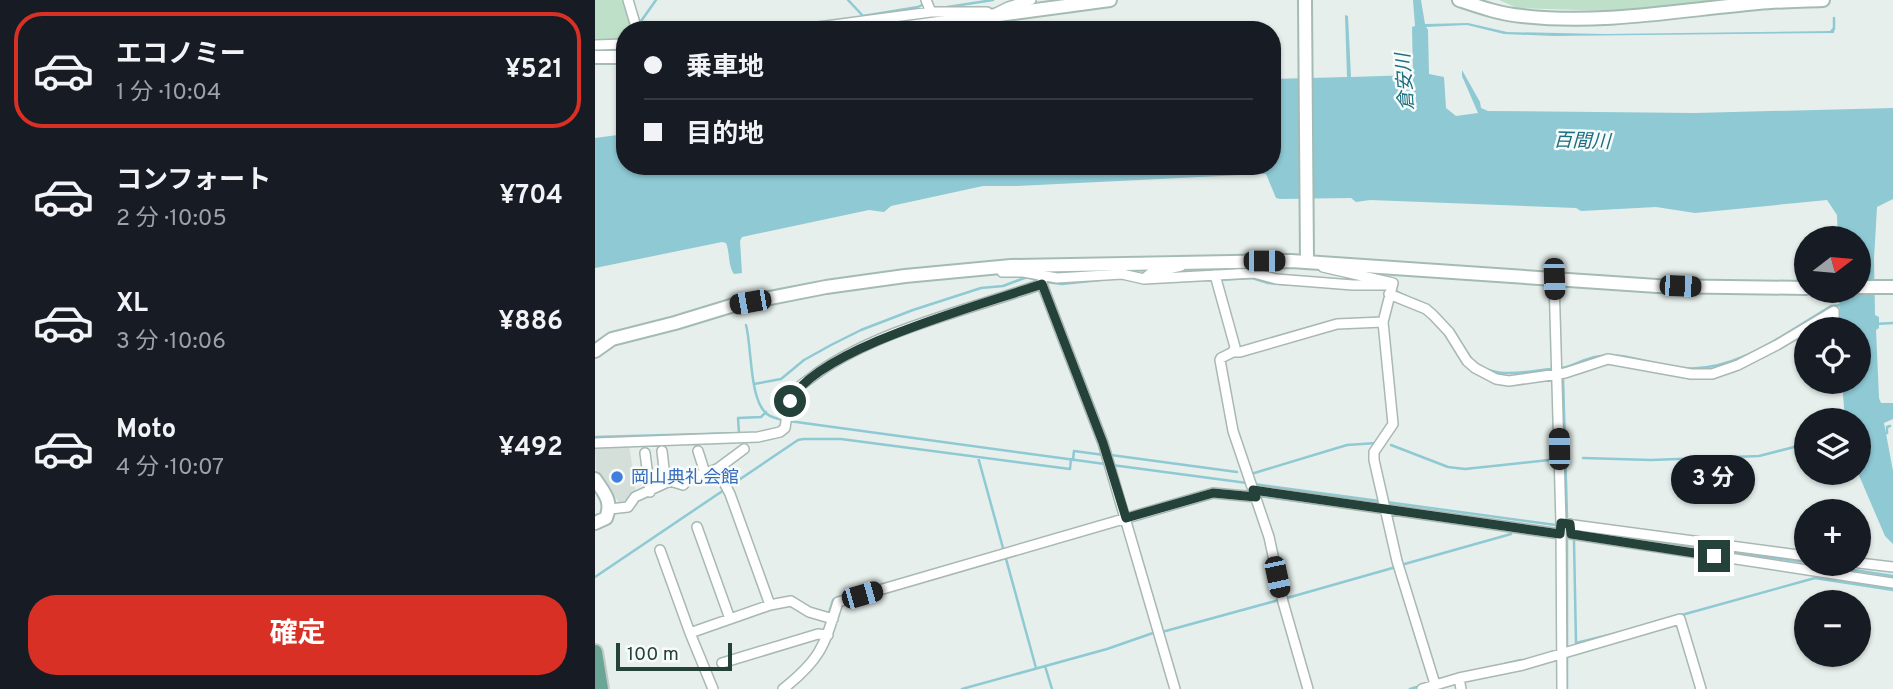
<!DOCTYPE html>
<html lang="ja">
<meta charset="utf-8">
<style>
body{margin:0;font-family:Overpass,"Noto Sans JP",sans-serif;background:#20242c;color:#f1f3f6;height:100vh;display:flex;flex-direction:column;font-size:26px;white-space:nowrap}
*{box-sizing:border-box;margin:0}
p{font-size:23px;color:#9ea1a6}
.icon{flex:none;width:38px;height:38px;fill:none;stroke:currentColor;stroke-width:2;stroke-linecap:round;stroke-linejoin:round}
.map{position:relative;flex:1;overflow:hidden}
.panel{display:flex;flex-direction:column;background:#171b24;width:595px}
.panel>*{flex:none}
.hud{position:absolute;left:21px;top:21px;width:665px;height:154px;border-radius:28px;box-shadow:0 2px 5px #0004;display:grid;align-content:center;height:154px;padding:0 28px;background:#171b24}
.needle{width:46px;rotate:74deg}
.fabs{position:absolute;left:1199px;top:226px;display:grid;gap:14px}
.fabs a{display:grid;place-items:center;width:77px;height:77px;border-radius:50%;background:#171b24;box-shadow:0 2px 5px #0004;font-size:35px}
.scale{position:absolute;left:21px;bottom:18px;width:116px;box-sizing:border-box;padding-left:7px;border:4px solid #24423a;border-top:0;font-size:19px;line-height:24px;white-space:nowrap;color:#24423a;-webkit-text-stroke:5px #f7fbf9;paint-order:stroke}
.end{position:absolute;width:32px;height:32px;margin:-16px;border:9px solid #24423a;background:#fff;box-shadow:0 0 0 4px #fff}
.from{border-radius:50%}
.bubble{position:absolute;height:49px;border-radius:24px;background:#171b24;box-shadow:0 2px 5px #0004;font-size:23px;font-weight:700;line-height:49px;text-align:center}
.car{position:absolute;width:21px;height:42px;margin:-21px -10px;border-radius:9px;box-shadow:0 0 5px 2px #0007;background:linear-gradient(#222 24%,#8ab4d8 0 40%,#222 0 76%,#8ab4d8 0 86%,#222 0)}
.hud b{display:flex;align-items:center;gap:24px;height:66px;font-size:26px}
.hud b+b{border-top:2px solid #363941}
.hud i{width:18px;height:18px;background:#f1f3f6}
ul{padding:12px 0 0;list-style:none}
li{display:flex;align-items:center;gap:21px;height:116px;margin:0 14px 10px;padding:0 14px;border:4px solid transparent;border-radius:28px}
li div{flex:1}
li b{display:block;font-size:26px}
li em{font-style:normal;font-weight:700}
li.current{border-color:#d93025}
li>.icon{width:63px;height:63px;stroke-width:1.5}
.primary-button{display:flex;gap:14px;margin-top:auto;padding:14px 28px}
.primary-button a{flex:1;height:80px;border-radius:28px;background:#d93025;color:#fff;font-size:28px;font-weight:700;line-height:80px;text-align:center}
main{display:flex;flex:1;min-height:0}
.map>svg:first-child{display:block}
</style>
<main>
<section class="panel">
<ul>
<li class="current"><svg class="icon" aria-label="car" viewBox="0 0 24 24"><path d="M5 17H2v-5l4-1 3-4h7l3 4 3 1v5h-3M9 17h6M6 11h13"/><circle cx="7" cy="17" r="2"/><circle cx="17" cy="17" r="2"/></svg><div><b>エコノミー</b><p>1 分 · 10:04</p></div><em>¥521</em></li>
<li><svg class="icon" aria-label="car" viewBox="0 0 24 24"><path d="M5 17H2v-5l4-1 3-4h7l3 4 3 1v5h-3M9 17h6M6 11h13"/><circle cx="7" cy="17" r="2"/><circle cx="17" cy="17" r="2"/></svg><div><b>コンフォート</b><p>2 分 · 10:05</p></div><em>¥704</em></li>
<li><svg class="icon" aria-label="car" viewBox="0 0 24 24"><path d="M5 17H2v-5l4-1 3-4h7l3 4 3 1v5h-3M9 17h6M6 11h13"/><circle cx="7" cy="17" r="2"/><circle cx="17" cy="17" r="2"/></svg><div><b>XL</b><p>3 分 · 10:06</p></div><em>¥886</em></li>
<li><svg class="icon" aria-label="car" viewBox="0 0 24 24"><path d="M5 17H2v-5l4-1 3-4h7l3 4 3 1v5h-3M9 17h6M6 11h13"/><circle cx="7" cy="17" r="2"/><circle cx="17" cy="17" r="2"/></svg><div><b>Moto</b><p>4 分 · 10:07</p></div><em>¥492</em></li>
</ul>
<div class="primary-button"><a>確定</a></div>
</section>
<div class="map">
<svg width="1298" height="689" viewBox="0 0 1298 689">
<rect width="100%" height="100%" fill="#e6efeb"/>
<!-- built -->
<path fill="#d4dfda" d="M34,444L41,493L35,504L26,505L1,470L0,446Z"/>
<!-- green -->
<path fill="#bfe0c8" d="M0,0H30L40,30H30V42L24,43L18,40L0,42Z
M904,0H1136L1117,5L1014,11L922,8Z"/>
<!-- water -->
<path fill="#8ec9d4" d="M818,0H826L830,24L873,23L912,32L1009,34L1235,31L1240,25L1239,33H1237L959,36L909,34L872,25L831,27L833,30L834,74L849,77L851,108L861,116L883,113L867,76V70L885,102L886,108L893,111L1100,113L1298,108V199L1282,207L1279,259L1280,315L1284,317V328L1281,330L1284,398L1286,403H1298V419L1289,423L1298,471V544L1290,536L1263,473L1264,420H1250L1247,382H1264V329H1245L1244,291L1264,290V238H1243L1242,215L1232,200L1100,213L1061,207L986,211L981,208L775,200L761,202L756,198L685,199L681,198L671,174H666L422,186H388L296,206L289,212L274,210L147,237L145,241L147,273L139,274C133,266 135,253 131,243L127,242L0,268V138L30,134V166H677V79L752,77L750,15L753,16L756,77L818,75L817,27L820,26Z"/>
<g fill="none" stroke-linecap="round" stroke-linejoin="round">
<!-- stream -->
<path stroke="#8ec9d4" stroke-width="2.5" d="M253,0L268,16L323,7L329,4
M346,8L398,0
M1239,18V29
M44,24L61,0
M37,30V29
M180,30L201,27
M26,40L30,36
M536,280L553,283
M623,280L657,278L673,283L702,285
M451,282L467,284L505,280
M801,291L815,298
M1280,324L1298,323
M151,325C157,347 154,400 172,414C176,417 183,419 188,420
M872,353C891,382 927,372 956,369
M966,368C976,367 983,362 993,359C1014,352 1033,356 1054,362
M1088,368C1141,373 1192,332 1236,306L1248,305
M968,377L972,517
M159,384L186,379L209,360L236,345L266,330L318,310L386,288L408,286L432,277L439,279
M194,421L510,464
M1288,434L1292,433V427L1295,426
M0,437L144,433L143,418L166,417L171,412
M796,445L853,467L870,469L954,460
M516,455L642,472
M383,457L441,668
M988,458L1056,460L1164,456L1211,444
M478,460L479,451L509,455
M517,465L652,483
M656,474L752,445L782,443
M659,484L784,501
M664,496L732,505
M791,502L961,525
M989,531L1014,535
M972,532V648
M1041,540L1211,562
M979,541L981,643L1026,632
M1220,564L1298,576
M806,565L916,534L917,530
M0,577L203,440L208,439H246L475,469L476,459
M692,598L801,567
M234,613L238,600L241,598
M1083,616L1220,578L1298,590
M567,632L684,600
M972,654V689
M909,664L926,660
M450,666L457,689
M367,689L512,649L558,633
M815,689L822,687"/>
<defs>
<path id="street" d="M33,0L42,30
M331,0L336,12
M201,30L336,12H392L397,15L413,7L436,0
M0,45L30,44
M728,267L798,283L788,322L798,424L779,452V460L802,561L840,684
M407,272H428L462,278L527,274L549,279L659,273L681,279L758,285H792
M620,275L640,347L638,352L626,358L625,360L638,431L674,537L688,602L713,689
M447,276V284L508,443L580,689
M550,278L556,273L586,266
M959,279L966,523L967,689
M794,294L831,309L838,315L854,332L872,361L880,368L901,379L914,381L970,373L1013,359L1096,374H1117L1143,365L1182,345L1239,311V329
M638,352H645L742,324L788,322
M0,443L163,437L185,432L190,428C192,415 193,402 200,392C205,384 214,380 221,374C284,329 374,310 447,284
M67,451L70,477L75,481
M103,451L110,473
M50,453L55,492
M122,469L149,449
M658,490L965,534
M15,509L33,507L40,497L75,481L88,485L94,479L122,469L135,494L175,605L196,601L214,612L238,619
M971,524L1211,556
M975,524L976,534L1298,583
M102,527L135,619
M65,550L95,633L175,605
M1264,563L1298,567
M95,633L118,689
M127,663L223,634L233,635
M864,678L866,689
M188,689C226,659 229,646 243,602L618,493L661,497
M827,689L864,678L928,665L1085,619L1106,689"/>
<path id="secondary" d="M710,0L712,262
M864,0C885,7 905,14 927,16C1006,25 1085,10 1163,3C1185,1 1206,1 1228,0
M292,30L515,0
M0,57H30
M1264,287H1298
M0,351L17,339L80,323L139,305L231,287L310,276L416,266L696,261L1062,286L1211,288
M0,479C9,493 18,501 11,518L0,523"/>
<path id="primary" d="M0,652L6,689"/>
</defs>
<!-- street casing -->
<use href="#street" stroke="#a8b8b2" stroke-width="12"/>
<!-- secondary casing -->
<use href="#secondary" stroke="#a4bbb3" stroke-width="16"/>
<!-- primary casing -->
<use href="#primary" stroke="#c2cac8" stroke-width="18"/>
<!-- street -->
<use href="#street" stroke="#fff" stroke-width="9"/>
<!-- secondary -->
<use href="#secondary" stroke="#fff" stroke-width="12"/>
<!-- primary -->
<use href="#primary" stroke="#6aa596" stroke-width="14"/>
</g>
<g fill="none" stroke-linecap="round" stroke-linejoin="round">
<!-- route -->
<path stroke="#24423a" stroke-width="9" d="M195,401C224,347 387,305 447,284L508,443L531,518L618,493L661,497L658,490L965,534L966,523L975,524L976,534L1119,556"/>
</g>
<!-- markers -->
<circle fill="#3f7fe0" stroke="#f7fbf9" stroke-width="2.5" cx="22" cy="477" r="7"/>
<g text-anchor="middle" stroke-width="5" stroke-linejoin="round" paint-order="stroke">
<!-- shop labels -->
<g font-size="18" fill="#366cbe" stroke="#f7fbf9" text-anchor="start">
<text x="36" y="483">岡山典礼会館</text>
</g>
<!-- water labels -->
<g font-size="19" font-style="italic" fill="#1c6f80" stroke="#f7fbf9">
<text transform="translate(809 82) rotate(-94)" y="7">倉安川</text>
<text transform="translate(987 140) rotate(2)" y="7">百間川</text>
</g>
</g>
</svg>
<div class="fabs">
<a><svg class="needle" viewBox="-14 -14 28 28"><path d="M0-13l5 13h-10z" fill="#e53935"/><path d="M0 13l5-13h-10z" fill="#9ea1a6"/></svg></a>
<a><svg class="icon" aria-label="locate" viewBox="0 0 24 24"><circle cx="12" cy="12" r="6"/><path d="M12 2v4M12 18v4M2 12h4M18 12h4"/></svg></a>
<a><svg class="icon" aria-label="layers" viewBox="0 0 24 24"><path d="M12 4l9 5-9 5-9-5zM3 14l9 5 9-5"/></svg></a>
<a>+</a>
<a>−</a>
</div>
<div class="scale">100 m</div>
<i class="end from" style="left:195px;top:401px"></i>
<i class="end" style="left:1119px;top:556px"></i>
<div class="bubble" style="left:1076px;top:455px;width:84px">3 分</div>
<i class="car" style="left:669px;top:261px;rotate:90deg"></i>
<i class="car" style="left:959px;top:279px;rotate:178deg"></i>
<i class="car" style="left:1085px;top:286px;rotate:92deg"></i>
<i class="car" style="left:155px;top:302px;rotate:260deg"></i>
<i class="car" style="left:964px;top:449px;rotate:359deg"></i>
<i class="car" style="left:682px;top:577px;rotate:168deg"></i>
<i class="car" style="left:267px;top:595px;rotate:74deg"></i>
<div class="hud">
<b><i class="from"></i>乗車地</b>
<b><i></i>目的地</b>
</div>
</div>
</main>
